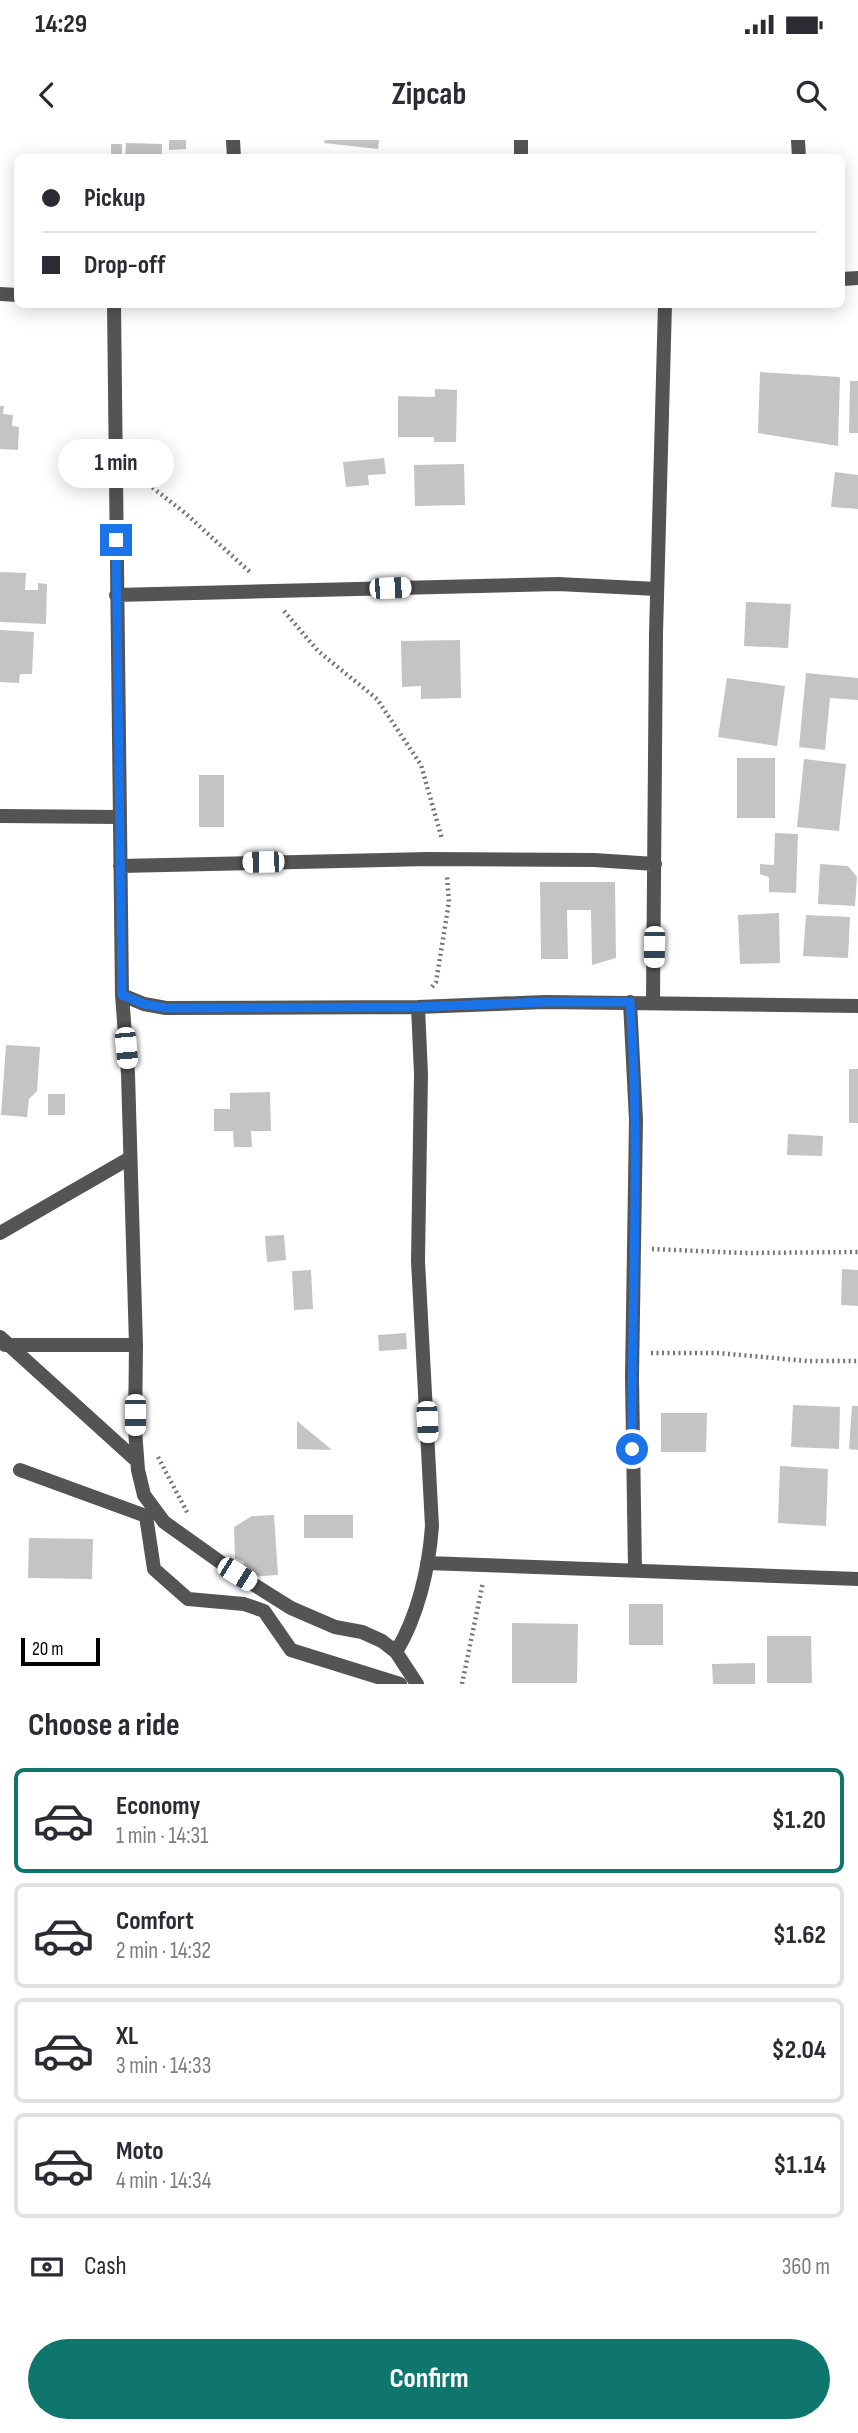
<!DOCTYPE html>
<meta charset="utf-8">
<style>
body{margin:0;font-family:"Sofia Sans Condensed",sans-serif;background:#f7f7f7;color:#2b2b33;height:100vh;display:flex;flex-direction:column;font-size:26px;white-space:nowrap}
*{box-sizing:border-box;margin:0}
p{font-size:23px;color:#7c7c81}
.icon{flex:none;width:38px;height:38px;fill:none;stroke:currentColor;stroke-width:2;stroke-linecap:round;stroke-linejoin:round}
.map{position:relative;height:1544px;overflow:hidden}
.details{display:flex;flex-direction:column;background:#fff;flex:1}
.details>*{flex:none}
.hud{position:absolute;left:14px;top:14px;width:831px;height:154px;border-radius:10px;box-shadow:0 4px 18px #0003;display:grid;align-content:center;height:154px;padding:0 28px;background:#fff}
.scale{position:absolute;left:21px;bottom:18px;width:79px;box-sizing:border-box;padding-left:7px;border:4px solid #000;border-top:0;font-size:19px;line-height:24px;white-space:nowrap;color:#000;-webkit-text-stroke:5px #fff;paint-order:stroke}
.end{position:absolute;width:32px;height:32px;margin:-16px;border:9px solid #1a73e8;background:#fff;box-shadow:0 0 0 4px #fff}
.from{border-radius:50%}
.bubble{position:absolute;height:49px;border-radius:24px;background:#fff;box-shadow:0 4px 18px #0003;font-size:23px;font-weight:700;line-height:49px;text-align:center}
.car{position:absolute;width:21px;height:42px;margin:-21px -10px;border-radius:9px;box-shadow:0 0 5px 2px #0007;background:linear-gradient(#fff 24%,#345 0 40%,#fff 0 76%,#345 0 86%,#fff 0)}
.hud b{display:flex;align-items:center;gap:24px;height:66px;font-size:26px}
.hud b+b{border-top:2px solid #e1e1e2}
.hud i{width:18px;height:18px;background:#2b2b33}
ul{padding:0;list-style:none}
li{display:flex;align-items:center;gap:21px;height:105px;margin:0 14px 10px;padding:0 14px;border:4px solid #e1e1e2;border-radius:10px}
li div{flex:1}
li b{display:block;font-size:26px}
li em{font-style:normal;font-weight:700}
li.selected{border-color:#0f766e}
li>.icon{width:63px;height:63px;stroke-width:1.5}
h2{padding:0 28px;font-size:32px;line-height:84px}
.pay{display:flex;align-items:center;gap:18px;height:77px;padding:0 28px;font-size:26px}
.pay p{margin-inline-start:auto}
.primary-button{display:flex;gap:14px;margin-top:auto;padding:14px 28px}
.primary-button a{flex:1;height:80px;border-radius:42px;background:#0f766e;color:#fff;font-size:28px;font-weight:700;line-height:80px;text-align:center}
.status{display:flex;justify-content:space-between;align-items:center;height:49px;padding:0 35px;background:#fff;direction:ltr}
.status svg{height:19px;fill:currentColor}
header{display:flex;justify-content:space-between;align-items:center;height:91px;padding:0 28px;background:#fff;font-size:32px;font-weight:700}
.map>svg:first-child{display:block}
</style>
<div class="status"><b>14:29</b><svg viewBox="0 0 49 12"><path d="M0 12V9h3v3zM5 12V6h3v6zM10 12V3h3v9zM15 12V0h3v12zM26 1h20v11H26zM47 4h2v5h-2z"/></svg></div>
<header><svg class="icon" aria-label="back" viewBox="0 0 24 24"><path d="M15 5l-7 7 7 7"/></svg>Zipcab<svg class="icon" aria-label="search" viewBox="0 0 24 24"><circle cx="10" cy="10" r="6"/><path d="M15 15l6 6"/></svg></header>
<div class="map">
<svg width="858" height="1544" viewBox="0 0 858 1544">
<rect width="100%" height="100%" fill="#fff"/>
<!-- building -->
<path fill="#c4c4c4" d="M169,0H186V9L169,10Z
M325,0H379L378,9L324,3Z
M126,3L162,4V18H125Z
M111,4H122V18H111Z
M760,232L840,237L838,306L758,293Z
M850,241H858V293H849Z
M435,249L457,250L456,302H434V297H398V256L435,257Z
M0,266H4L3,274L13,275L12,286L19,287L18,310L0,309Z
M384,318L386,334L368,335L369,345L346,347L343,322Z
M464,324L465,365L415,366L414,325Z
M835,332L858,335V369L831,367Z
M0,432L26,433L25,450H38V443L47,444L46,484L0,482Z
M746,462L791,464L788,508L744,506Z
M0,490L34,492L32,534H20L19,543L0,542Z
M460,500L461,558L421,559V546L402,547L401,501Z
M806,533L858,538V560L830,558L825,610L799,607Z
M727,538L785,546L777,606L718,597Z
M737,618H775V678H737Z
M804,619L846,624L839,691L797,687Z
M199,635H224V687H199Z
M775,693L798,694L796,753L769,752V737L760,734V724L774,725Z
M820,724L848,726L857,737L855,766L818,764Z
M540,742H615L616,818L592,825L591,770H567L568,819H541Z
M779,773L780,823L740,824L738,775Z
M806,775L850,777L848,818L803,816Z
M6,905L40,907L37,951L29,959L27,977L1,975Z
M849,929H858V983H849Z
M270,952L271,991H251L252,1007H234L233,991H214V969H230V953Z
M48,954H65V975H48Z
M788,994L823,996L822,1016L787,1015Z
M284,1095L286,1120L267,1122L265,1096Z
M842,1129L858,1130V1166L841,1165Z
M311,1130L313,1169L294,1170L292,1131Z
M406,1193L407,1209L379,1211L378,1195Z
M793,1265L840,1267L839,1309L791,1307Z
M852,1266H858V1310L849,1309Z
M661,1273H707L706,1312H661Z
M297,1281L332,1310L297,1309Z
M780,1326L828,1329L826,1386L778,1383Z
M274,1375L278,1435L245,1437L244,1422L235,1418L234,1387L252,1376Z
M304,1375H353V1398H304Z
M29,1398L93,1399L92,1439L28,1438Z
M629,1464H663V1505H629Z
M512,1483L578,1484L577,1543H512Z
M767,1496H811L812,1543H767Z
M755,1523V1544H713L712,1524Z"/>
<g fill="none" stroke-linecap="round" stroke-linejoin="round">
<!-- path -->
<path stroke="#767676" stroke-width="4.5" stroke-dasharray="2 3.5" stroke-linecap="butt" d="M135,334L185,373L251,433
M284,471L318,511L377,559L421,625L442,699
M432,847L436,842L449,762L447,736
M652,1109L745,1113L858,1112
M651,1213H718L807,1221H858
M158,1317L188,1374
M462,1544L483,1442"/>
<!-- service -->
<path stroke="#545454" stroke-width="14" d="M0,1093L130,1018"/>
<!-- minor -->
<path stroke="#545454" stroke-width="14" d="M233,0L234,18
M521,0V18
M798,0L799,18
M842,139L858,138
M0,154L18,155
M114,164L122,855L128,934L136,1205L135,1290L138,1330L144,1355L164,1382L237,1434L291,1468L335,1487L362,1492L382,1501L396,1512L417,1544
M116,455L558,444L657,449
M0,676L120,677
M120,726L428,719L594,720L655,724
M122,855L144,864L166,868L418,867L545,862L858,866
M630,862L636,980L632,1237L635,1430
M653,862L656,494L665,164
M0,1197L137,1321
M5,1205H136
M20,1330L146,1376L154,1429L188,1459L244,1464L264,1471L291,1510L400,1544
M427,1423L858,1439
M396,1512C418,1476 429,1428 432,1386L418,1121L421,934L418,867"/>
</g>
<g fill="none" stroke-linecap="round" stroke-linejoin="round">
<!-- route -->
<path stroke="#1a73e8" stroke-width="9" d="M116,400L122,855L144,864L166,868L418,867L545,862H630C641,1010 631,1160 632,1309"/>
</g>
</svg>
<div class="scale">20 m</div>
<i class="end from" style="left:632px;top:1309px"></i>
<i class="end" style="left:116px;top:400px"></i>
<div class="bubble" style="left:58px;top:299px;width:116px">1 min</div>
<i class="car" style="left:390px;top:448px;rotate:88deg"></i>
<i class="car" style="left:263px;top:722px;rotate:269deg"></i>
<i class="car" style="left:654px;top:807px;rotate:181deg"></i>
<i class="car" style="left:126px;top:908px;rotate:175deg"></i>
<i class="car" style="left:135px;top:1275px;rotate:180deg"></i>
<i class="car" style="left:427px;top:1282px;rotate:177deg"></i>
<i class="car" style="left:237px;top:1434px;rotate:122deg"></i>
<div class="hud">
<b><i class="from"></i>Pickup</b>
<b><i></i>Drop-off</b>
</div>
</div>
<section class="details">
<h2>Choose a ride</h2>
<ul>
<li class="selected"><svg class="icon" aria-label="car" viewBox="0 0 24 24"><path d="M5 17H2v-5l4-1 3-4h7l3 4 3 1v5h-3M9 17h6M6 11h13"/><circle cx="7" cy="17" r="2"/><circle cx="17" cy="17" r="2"/></svg><div><b>Economy</b><p>1 min · 14:31</p></div><em>$1.20</em></li>
<li><svg class="icon" aria-label="car" viewBox="0 0 24 24"><path d="M5 17H2v-5l4-1 3-4h7l3 4 3 1v5h-3M9 17h6M6 11h13"/><circle cx="7" cy="17" r="2"/><circle cx="17" cy="17" r="2"/></svg><div><b>Comfort</b><p>2 min · 14:32</p></div><em>$1.62</em></li>
<li><svg class="icon" aria-label="car" viewBox="0 0 24 24"><path d="M5 17H2v-5l4-1 3-4h7l3 4 3 1v5h-3M9 17h6M6 11h13"/><circle cx="7" cy="17" r="2"/><circle cx="17" cy="17" r="2"/></svg><div><b>XL</b><p>3 min · 14:33</p></div><em>$2.04</em></li>
<li><svg class="icon" aria-label="car" viewBox="0 0 24 24"><path d="M5 17H2v-5l4-1 3-4h7l3 4 3 1v5h-3M9 17h6M6 11h13"/><circle cx="7" cy="17" r="2"/><circle cx="17" cy="17" r="2"/></svg><div><b>Moto</b><p>4 min · 14:34</p></div><em>$1.14</em></li>
</ul>
<div class="pay"><svg class="icon" aria-label="cash" viewBox="0 0 24 24"><path d="M3 7h18v10H3z"/><circle cx="12" cy="12" r="2"/></svg>Cash<p>360 m</p></div>
<div class="primary-button"><a>Confirm</a></div>
</section>
